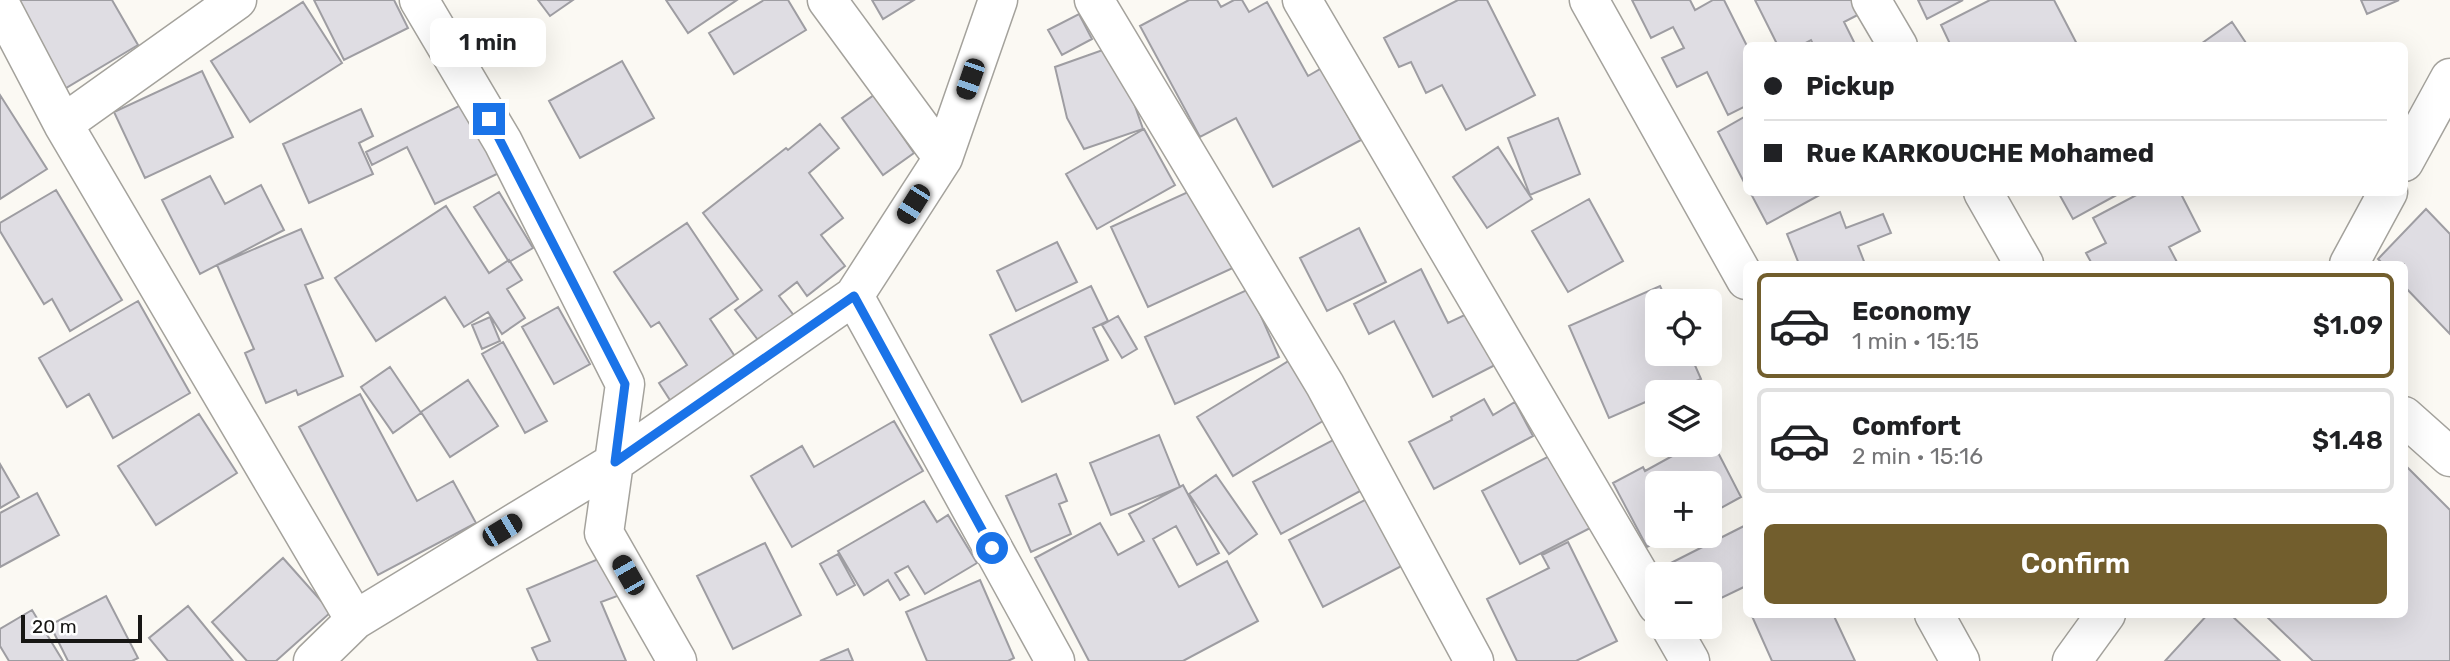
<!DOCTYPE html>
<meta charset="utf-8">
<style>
body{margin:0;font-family:Rubik,sans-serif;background:#f2f2f2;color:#202124;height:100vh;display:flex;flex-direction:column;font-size:26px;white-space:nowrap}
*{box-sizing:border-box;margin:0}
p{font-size:23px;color:#757577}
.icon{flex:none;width:38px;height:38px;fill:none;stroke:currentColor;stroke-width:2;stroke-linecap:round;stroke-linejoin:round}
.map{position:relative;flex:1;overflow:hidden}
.panel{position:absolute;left:1743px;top:261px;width:665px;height:357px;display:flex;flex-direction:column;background:#fff;border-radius:10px;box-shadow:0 7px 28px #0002}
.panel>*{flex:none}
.top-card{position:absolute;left:1743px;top:42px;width:665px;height:154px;border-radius:10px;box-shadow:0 7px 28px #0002;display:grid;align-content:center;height:154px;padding:0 21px;background:#fff}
.buttons{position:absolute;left:1645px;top:289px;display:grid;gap:14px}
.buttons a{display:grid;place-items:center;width:77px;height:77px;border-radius:10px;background:#fff;box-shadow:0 7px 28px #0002;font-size:35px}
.scale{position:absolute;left:21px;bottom:18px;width:121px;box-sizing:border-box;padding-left:7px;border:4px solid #171614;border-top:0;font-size:19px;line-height:24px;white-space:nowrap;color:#171614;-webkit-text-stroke:5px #fff;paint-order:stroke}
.end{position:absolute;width:32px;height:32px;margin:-16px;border:9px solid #1a73e8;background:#fff;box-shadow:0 0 0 4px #fff}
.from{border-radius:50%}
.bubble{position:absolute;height:49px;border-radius:10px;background:#fff;box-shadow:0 7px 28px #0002;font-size:23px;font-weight:600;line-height:49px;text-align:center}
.car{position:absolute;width:21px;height:42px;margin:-21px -10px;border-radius:9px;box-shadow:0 0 5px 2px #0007;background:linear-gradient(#222 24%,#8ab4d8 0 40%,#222 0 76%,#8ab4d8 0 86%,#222 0)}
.top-card b{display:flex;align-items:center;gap:24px;height:66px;font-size:26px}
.top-card b+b{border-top:2px solid #e0e0e0}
.top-card i{width:18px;height:18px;background:#202124}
ul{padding:12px 0 0;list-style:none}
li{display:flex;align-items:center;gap:21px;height:105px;margin:0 14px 10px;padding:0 7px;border:4px solid #e0e0e0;border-radius:10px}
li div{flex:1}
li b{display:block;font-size:26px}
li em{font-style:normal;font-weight:600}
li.active{border-color:#725e2d}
li>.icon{width:63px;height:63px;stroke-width:1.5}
.action{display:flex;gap:14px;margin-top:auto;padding:14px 21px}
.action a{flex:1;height:80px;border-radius:10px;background:#725e2d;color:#fff;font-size:28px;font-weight:600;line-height:80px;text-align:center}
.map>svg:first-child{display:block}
</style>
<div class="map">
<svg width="2450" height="661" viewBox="0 0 2450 661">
<rect width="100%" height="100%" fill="#fbf9f3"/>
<!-- building -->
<path fill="#dfdde3" stroke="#9e9da2" stroke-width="2" d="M15,0H112L138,45L61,91Z
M314,0H394L408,28L344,60Z
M538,0H573L550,16Z
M666,0H737L688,33Z
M764,0H788L806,30L734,74L709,33Z
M872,0H914L883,19Z
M1189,0H1217L1221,7L1234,0H1242L1249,12L1267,2L1308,76L1322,68L1361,140L1273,187L1236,118L1200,137L1140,26Z
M1458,0H1487L1535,95L1466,130L1442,85L1426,93L1411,62L1399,67L1384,38Z
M1632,0H1690L1695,10L1713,0H1724L1747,46L1746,106L1728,115L1707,72L1677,87L1662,58L1684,48L1673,27L1651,38Z
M1755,0H1872L1875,6L1844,22L1856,46H1814L1811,40L1800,46H1778Z
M1918,0H1963L1927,19Z
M1990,0H2054L2078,46H1951L1941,25Z
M2361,0H2399L2367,14Z
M303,2L342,63L250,122L211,61Z
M1079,14L1092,39L1062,55L1048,30Z
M2232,22L2248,46H2198Z
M1114,46L1143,129L1084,149L1067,118L1055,67Z
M622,61L654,118L580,158L549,101Z
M202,71L233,137L145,178L114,112Z
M0,95L47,169L0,199Z
M874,95L914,153L883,175L842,118Z
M467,102L501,172L435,204L407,147L372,165L366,152Z
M361,109L373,136L359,143L373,174L309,203L283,144Z
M1746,116V186L1718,132Z
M1558,118L1580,174L1530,195L1508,138Z
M820,124L839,148L809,173L843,218L821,235L845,266L807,296L797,282L779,296L802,326L768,353L735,310L762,290L703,213L786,148L788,150Z
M1144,129L1175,185L1097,229L1066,174Z
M1498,147L1532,199L1487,228L1453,177Z
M210,176L225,204L261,185L284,230L200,274L162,200Z
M1199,187L1235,267L1148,307L1111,227Z
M56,190L122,300L70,331L52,299L44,304L0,231V223Z
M499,192L533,248L509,262L474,207Z
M1750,192H1825L1767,224Z
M2058,192H2122L2073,219Z
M2142,192H2180L2200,231L2169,247L2178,264H2092L2086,253L2106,243L2093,218Z
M1589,199L1623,261L1568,292L1532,231Z
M446,206L489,273L509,260L522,280L507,289L525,318L502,334L488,312L464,327L445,297L376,341L335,278Z
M2426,209L2450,234V334L2404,286V264H2383L2378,259Z
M1840,212L1846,228L1883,214L1891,233L1858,246L1865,264H1799L1787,234Z
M687,223L738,299L710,319L742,367L677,411L659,383L687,365L659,322L651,327L614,272Z
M1359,228L1386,282L1327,311L1300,258Z
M301,229L323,278L305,285L343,376L298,395L296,390L266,403L245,353L254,349L217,265Z
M1057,242L1077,282L1016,311L997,271Z
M1421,269L1448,323L1471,312L1497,364L1433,397L1394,321L1369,334L1354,304Z
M1091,286L1108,321L1093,328L1108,360L1022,402L990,335Z
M1660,286L1667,301H1657V354H1690L1701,379L1670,392H1657V397L1609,418L1569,326Z
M1249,289L1279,357L1175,404L1145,337Z
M138,301L190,393L113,438L89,394L67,407L39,358Z
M558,307L590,364L554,384L522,327Z
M1118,316L1137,349L1122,358L1102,325Z
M490,317L500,341L482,349L472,325Z
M503,342L547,421L525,433L482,354Z
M1295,357L1331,416L1233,476L1197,417Z
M390,367L421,413L393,433L361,387Z
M468,380L498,426L450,457L421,412Z
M360,394L417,501L453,481L476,523L378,575L299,427Z
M1484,399L1493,415L1515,402L1533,436L1434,489L1409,442L1452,420L1451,417Z
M199,414L237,473L156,525L118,466Z
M894,421L923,471L792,547L751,476L802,446L814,467Z
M1159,435L1180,487L1111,515L1090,463Z
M1710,437L1741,497L1710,514V483H1657V536H1669L1647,547L1613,483L1643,467L1645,471L1694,444H1710Z
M1335,439L1362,490L1281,534L1253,482Z
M1559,451L1598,524L1520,564L1482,491Z
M0,464L19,497L0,508Z
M2404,464L2450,510V661H2313L2264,614H2404Z
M1056,474L1067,501L1059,504L1071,534L1031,552L1006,496Z
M1216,475L1257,534L1229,554L1189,494Z
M1183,485L1219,553L1197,565L1176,526L1153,539L1179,587L1227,561L1258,621L1183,661H1089L1035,558L1100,523L1118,555L1144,541L1129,514Z
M1380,492L1415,559L1323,607L1289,540Z
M37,493L59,535L0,567V513Z
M924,501L937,522L948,515L977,563L925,594L908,566L895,573L909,595L900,600L888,580L864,595L838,551Z
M1746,525V586L1713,602L1710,595V574H1662L1659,569Z
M1568,542L1617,641L1576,661H1517L1487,599L1549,568L1542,555Z
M765,543L801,615L733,649L697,576Z
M838,554L855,585L837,595L820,564Z
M603,557L620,595L601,602L626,661H538L532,648L550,641L527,589Z
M283,558L331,612L276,661H247L212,622Z
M980,580L1014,658L1008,661H927L906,612Z
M106,596L138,658L132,661H68L50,625Z
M188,606L233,661H168L149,638Z
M32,610L63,661H9L0,646V629Z
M1751,614H1833L1855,661H1772Z
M2208,614H2230L2280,661H2165Z
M848,649L853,661H820Z"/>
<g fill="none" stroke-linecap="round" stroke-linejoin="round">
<defs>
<path id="minor" d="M419,0L503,142L625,384L604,533L677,661
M1094,0L1325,385L1474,661
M1302,0L1657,605
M1589,0L1746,280
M1871,0L1898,46
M0,4L63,124L355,620
M63,124L237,0
M943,158L998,0
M2404,162L2450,78
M1983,192L2024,264
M2349,264L2388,192
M854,296L1055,661
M2404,416L2450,457
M1934,614L1960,661
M1670,626L1690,661
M313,661L355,620L615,462L854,296L943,158L827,0
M2072,661L2106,614"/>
</defs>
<!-- minor casing -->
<use href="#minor" stroke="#a4a29c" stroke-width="41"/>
<!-- minor -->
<use href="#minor" stroke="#fff" stroke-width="38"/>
</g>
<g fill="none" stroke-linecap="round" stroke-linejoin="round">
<!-- route -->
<path stroke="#1a73e8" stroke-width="9" d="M489,119L625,384L615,462L854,296L992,548"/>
</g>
</svg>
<div class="buttons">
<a><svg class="icon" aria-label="locate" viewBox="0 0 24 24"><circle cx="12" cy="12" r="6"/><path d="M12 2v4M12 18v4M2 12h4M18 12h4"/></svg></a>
<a><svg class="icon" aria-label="layers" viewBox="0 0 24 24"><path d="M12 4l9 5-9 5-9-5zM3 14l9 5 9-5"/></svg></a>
<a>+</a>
<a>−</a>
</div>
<div class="scale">20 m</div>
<i class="end from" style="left:992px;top:548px"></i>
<i class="end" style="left:489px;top:119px"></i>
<div class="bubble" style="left:430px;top:18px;width:116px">1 min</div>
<i class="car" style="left:970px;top:79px;rotate:199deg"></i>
<i class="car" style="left:913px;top:204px;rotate:212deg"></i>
<i class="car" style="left:502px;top:530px;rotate:59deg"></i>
<i class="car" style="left:628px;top:575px;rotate:330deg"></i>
<div class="top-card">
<b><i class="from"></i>Pickup</b>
<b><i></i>Rue KARKOUCHE Mohamed</b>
</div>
<section class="panel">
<ul>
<li class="active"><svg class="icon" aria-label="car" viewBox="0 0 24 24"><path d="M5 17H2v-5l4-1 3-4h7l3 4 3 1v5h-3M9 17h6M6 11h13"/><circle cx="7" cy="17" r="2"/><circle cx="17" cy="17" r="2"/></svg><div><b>Economy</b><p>1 min · 15:15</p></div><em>$1.09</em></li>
<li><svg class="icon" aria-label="car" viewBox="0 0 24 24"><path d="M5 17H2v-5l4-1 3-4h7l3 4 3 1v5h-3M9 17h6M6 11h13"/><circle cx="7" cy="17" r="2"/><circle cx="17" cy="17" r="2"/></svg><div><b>Comfort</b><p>2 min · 15:16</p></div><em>$1.48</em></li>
</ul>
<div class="action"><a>Confirm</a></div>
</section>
</div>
